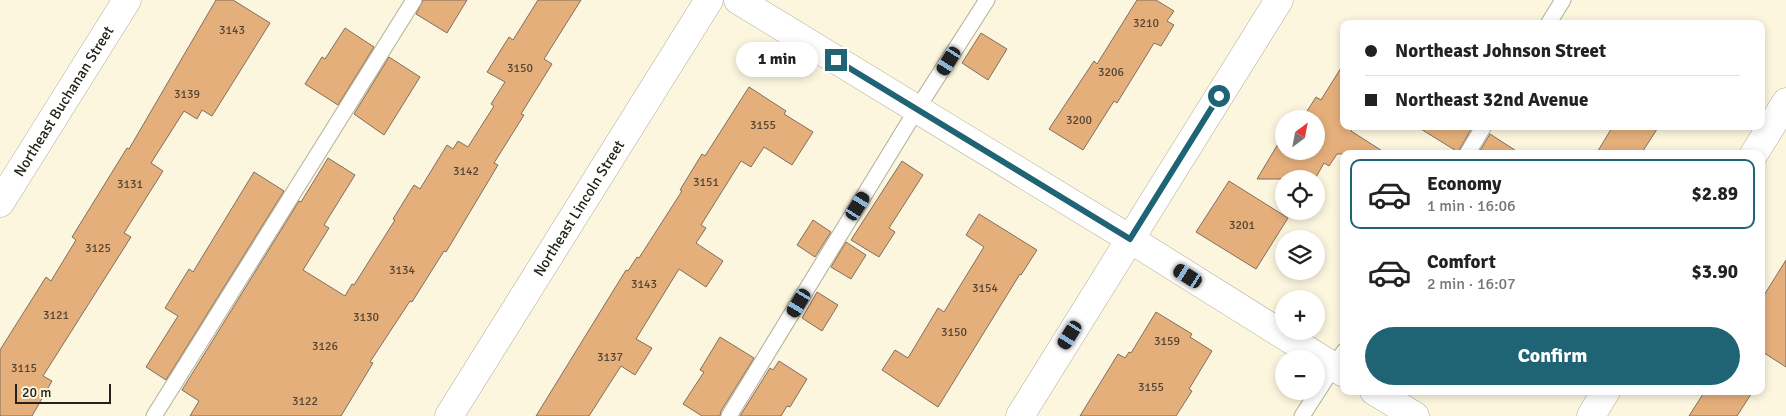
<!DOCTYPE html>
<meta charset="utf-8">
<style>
body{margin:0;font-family:Signika,sans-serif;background:#f6f6f6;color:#222;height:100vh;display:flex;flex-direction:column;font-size:19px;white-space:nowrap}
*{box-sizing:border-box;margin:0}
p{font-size:16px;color:#767676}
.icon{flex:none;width:28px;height:28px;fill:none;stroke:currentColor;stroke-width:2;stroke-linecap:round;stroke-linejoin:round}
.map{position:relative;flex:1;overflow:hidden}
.details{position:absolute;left:1340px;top:150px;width:425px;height:245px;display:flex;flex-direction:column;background:#fff;border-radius:10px;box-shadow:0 2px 8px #0003}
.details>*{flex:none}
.guide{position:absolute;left:1340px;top:20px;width:425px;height:110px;border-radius:10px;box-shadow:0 2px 8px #0003;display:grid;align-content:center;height:110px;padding:0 25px;background:#fff}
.needle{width:32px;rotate:32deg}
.controls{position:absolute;left:1275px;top:110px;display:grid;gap:10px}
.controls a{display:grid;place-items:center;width:50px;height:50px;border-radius:50%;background:#fff;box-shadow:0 2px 8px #0003;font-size:25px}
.scale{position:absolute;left:15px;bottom:12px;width:96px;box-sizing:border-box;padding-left:5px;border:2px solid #232119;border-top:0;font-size:14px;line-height:18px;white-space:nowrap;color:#232119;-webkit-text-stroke:4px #fcf6df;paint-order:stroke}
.end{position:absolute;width:22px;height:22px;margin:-11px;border:6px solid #1e6474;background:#fff;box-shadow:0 0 0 2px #fff}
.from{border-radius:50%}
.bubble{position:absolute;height:35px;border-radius:18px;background:#fff;box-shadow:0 2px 8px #0003;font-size:16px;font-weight:700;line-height:35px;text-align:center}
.car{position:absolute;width:15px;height:30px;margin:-15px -8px;border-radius:6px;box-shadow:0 0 4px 1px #0007;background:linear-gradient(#222 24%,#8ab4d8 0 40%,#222 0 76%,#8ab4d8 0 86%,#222 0)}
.guide b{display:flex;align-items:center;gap:18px;height:48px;font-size:19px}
.guide b+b{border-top:1px solid #e0e0e0}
.guide i{width:12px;height:12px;background:#222}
ul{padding:9px 0 0;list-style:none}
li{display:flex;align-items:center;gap:15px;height:70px;margin:0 10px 8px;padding:0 15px;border:2px solid transparent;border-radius:10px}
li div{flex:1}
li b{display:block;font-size:19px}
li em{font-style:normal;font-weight:700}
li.active{border-color:#1e6474}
li>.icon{width:45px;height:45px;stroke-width:1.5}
.cta{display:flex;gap:10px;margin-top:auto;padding:10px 25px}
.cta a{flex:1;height:58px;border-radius:30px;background:#1e6474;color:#fff;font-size:20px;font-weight:700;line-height:58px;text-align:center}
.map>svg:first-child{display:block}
</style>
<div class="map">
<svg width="1786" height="416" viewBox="0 0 1786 416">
<rect width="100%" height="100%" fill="#fcf6df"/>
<!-- building -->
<path fill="#e5af7b" stroke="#806f60" d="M216,0H233L270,23L212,116L202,110L197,119L184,111L151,163L163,171L124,233L131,237L43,376L52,381L32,416H0V350L46,277L51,281L76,240L72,237L127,148L129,149Z
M423,0H467L447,33L416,14Z
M538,0H581L544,59L552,64L521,114L524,115L494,163L498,165L446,252L444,251L412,302L410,301L370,362L373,363L341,416H190L199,401L182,390L299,201L301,202L328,158L355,175L324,225L329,228L303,270L345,296L352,284L354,285L395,220L393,219L414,185L420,189L447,145L453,149L458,141L468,147L494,106L491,104L505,82L487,72L509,37L513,40Z
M1137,0H1156L1174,11L1167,21L1174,25L1161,46L1154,43L1117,103L1114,101L1083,150L1049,129L1094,61L1097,64Z
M345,28L374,47L338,105L305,84L322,57L325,59Z
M981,33L1007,49L988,80L962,63Z
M389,57L420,77L384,135L354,114Z
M1344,63V126H1354L1351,131L1387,154H1337L1329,166L1324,163L1315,179H1257L1278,144L1284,148V151H1316V119H1302L1316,97L1321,100Z
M749,87L786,111L784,114L813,132L792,165L764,147L751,167L741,161L701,225L706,228L696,243L723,261L706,287L679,269L636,339L652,348L635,375L621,366L589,416H536L626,270L628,271L637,257L639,258L682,191L680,190L702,154L705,156Z
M1416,126H1473L1458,152Z
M1613,126H1659L1641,154H1596Z
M1490,134L1521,154H1478Z
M902,161L923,175L889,228L895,232L879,257L851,240Z
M254,172L284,191L166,380L146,367L178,316L165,308L189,269L193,272Z
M1229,181L1288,218L1256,269L1196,232Z
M979,214L1037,250L1021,275L1020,274L938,407L882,370L895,350L908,358L938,308L944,312L982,250L984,247L966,235Z
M813,220L831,232L815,257L797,245Z
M846,242L866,255L851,279L831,267Z
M1786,260V367L1761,351V300Z
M817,292L838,305L822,331L802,318Z
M1156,312L1192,334L1190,337L1212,351L1189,389L1192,391L1176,416H1080L1118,354L1125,358L1129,352L1131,353Z
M720,337L754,358L721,411L720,416H702L683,404L704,372L700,370Z
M779,361L807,379L790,407L787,406L781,416H740L770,368L773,370Z
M1705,391H1753L1737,416H1689Z"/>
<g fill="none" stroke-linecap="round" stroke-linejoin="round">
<defs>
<path id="lane" d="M1548,24L1563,0
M1467,154L1484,126
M154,416L414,0
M729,416L917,109L987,0
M1302,416L1344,351"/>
<g id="street">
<path d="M738,0L1130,239L1344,373"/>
<path d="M1754,154L1786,102"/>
<path id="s1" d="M0,203L127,0"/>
<path d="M1374,391L1415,416"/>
<path id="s2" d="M449,416L709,0"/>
<path d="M1591,416L1606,391"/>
</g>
<path id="secondary" d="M1020,416L1279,0"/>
</defs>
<!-- lane casing -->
<use href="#lane" stroke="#b3ad97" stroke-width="17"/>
<!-- street casing -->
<use href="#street" stroke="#b3ad97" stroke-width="29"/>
<!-- secondary casing -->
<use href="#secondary" stroke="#b3ad97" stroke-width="29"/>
<!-- lane -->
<use href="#lane" stroke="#fff" stroke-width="15"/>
<!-- street -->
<use href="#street" stroke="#fff" stroke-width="28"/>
<!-- secondary -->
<use href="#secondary" stroke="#fff" stroke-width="28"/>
</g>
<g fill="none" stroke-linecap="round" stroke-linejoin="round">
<!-- route -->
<path stroke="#1e6474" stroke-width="6" d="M836,60L1130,239L1219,96"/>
</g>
<g text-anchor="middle" stroke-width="4" stroke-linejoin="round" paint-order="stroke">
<!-- number labels -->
<g font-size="12" fill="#544432">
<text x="1146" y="27">3210</text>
<text x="232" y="34">3143</text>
<text x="520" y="72">3150</text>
<text x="1111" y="76">3206</text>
<text x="187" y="98">3139</text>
<text x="1079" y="124">3200</text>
<text x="763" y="129">3155</text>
<text x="466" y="175">3142</text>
<text x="706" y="186">3151</text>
<text x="130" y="188">3131</text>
<text x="1242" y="229">3201</text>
<text x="98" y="252">3125</text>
<text x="402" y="274">3134</text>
<text x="644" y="288">3143</text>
<text x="985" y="292">3154</text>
<text x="56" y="319">3121</text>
<text x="366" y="321">3130</text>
<text x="954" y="336">3150</text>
<text x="1167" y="345">3159</text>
<text x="325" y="350">3126</text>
<text x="610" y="361">3137</text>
<text x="24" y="372">3115</text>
<text x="1151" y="391">3155</text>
<text x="305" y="405">3122</text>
</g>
<!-- street labels -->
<g font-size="15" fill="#232119" stroke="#fcf6df">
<text dy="5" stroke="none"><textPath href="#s1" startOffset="120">Northeast Buchanan Street</textPath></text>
<text dy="5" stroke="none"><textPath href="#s2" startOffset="245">Northeast Lincoln Street</textPath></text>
</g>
</g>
</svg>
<div class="controls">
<a><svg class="needle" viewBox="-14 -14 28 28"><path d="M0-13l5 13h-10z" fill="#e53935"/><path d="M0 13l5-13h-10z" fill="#767676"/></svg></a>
<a><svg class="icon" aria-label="locate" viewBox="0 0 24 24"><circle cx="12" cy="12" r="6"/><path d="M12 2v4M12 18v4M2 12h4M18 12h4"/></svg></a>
<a><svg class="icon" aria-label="layers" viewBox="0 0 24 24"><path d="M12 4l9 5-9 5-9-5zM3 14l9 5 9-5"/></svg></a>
<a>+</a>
<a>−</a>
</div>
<div class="scale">20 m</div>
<i class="end from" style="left:1219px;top:96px"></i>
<i class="end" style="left:836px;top:60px"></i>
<div class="bubble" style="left:736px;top:42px;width:82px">1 min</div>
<i class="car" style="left:949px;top:61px;rotate:212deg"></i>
<i class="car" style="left:858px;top:206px;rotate:32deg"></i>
<i class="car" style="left:1188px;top:276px;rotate:302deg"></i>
<i class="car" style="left:799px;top:303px;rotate:211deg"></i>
<i class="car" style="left:1070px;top:335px;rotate:212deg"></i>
<div class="guide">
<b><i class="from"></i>Northeast Johnson Street</b>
<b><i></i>Northeast 32nd Avenue</b>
</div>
<section class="details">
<ul>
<li class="active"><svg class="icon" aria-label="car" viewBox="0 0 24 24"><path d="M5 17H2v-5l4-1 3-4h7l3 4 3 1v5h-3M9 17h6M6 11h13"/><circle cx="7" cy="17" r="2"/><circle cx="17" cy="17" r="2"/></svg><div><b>Economy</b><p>1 min · 16:06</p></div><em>$2.89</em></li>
<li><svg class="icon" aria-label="car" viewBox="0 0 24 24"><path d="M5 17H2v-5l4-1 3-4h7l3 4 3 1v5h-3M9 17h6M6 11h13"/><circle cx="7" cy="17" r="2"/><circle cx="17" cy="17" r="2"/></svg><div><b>Comfort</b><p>2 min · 16:07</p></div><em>$3.90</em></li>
</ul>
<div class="cta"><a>Confirm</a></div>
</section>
</div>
